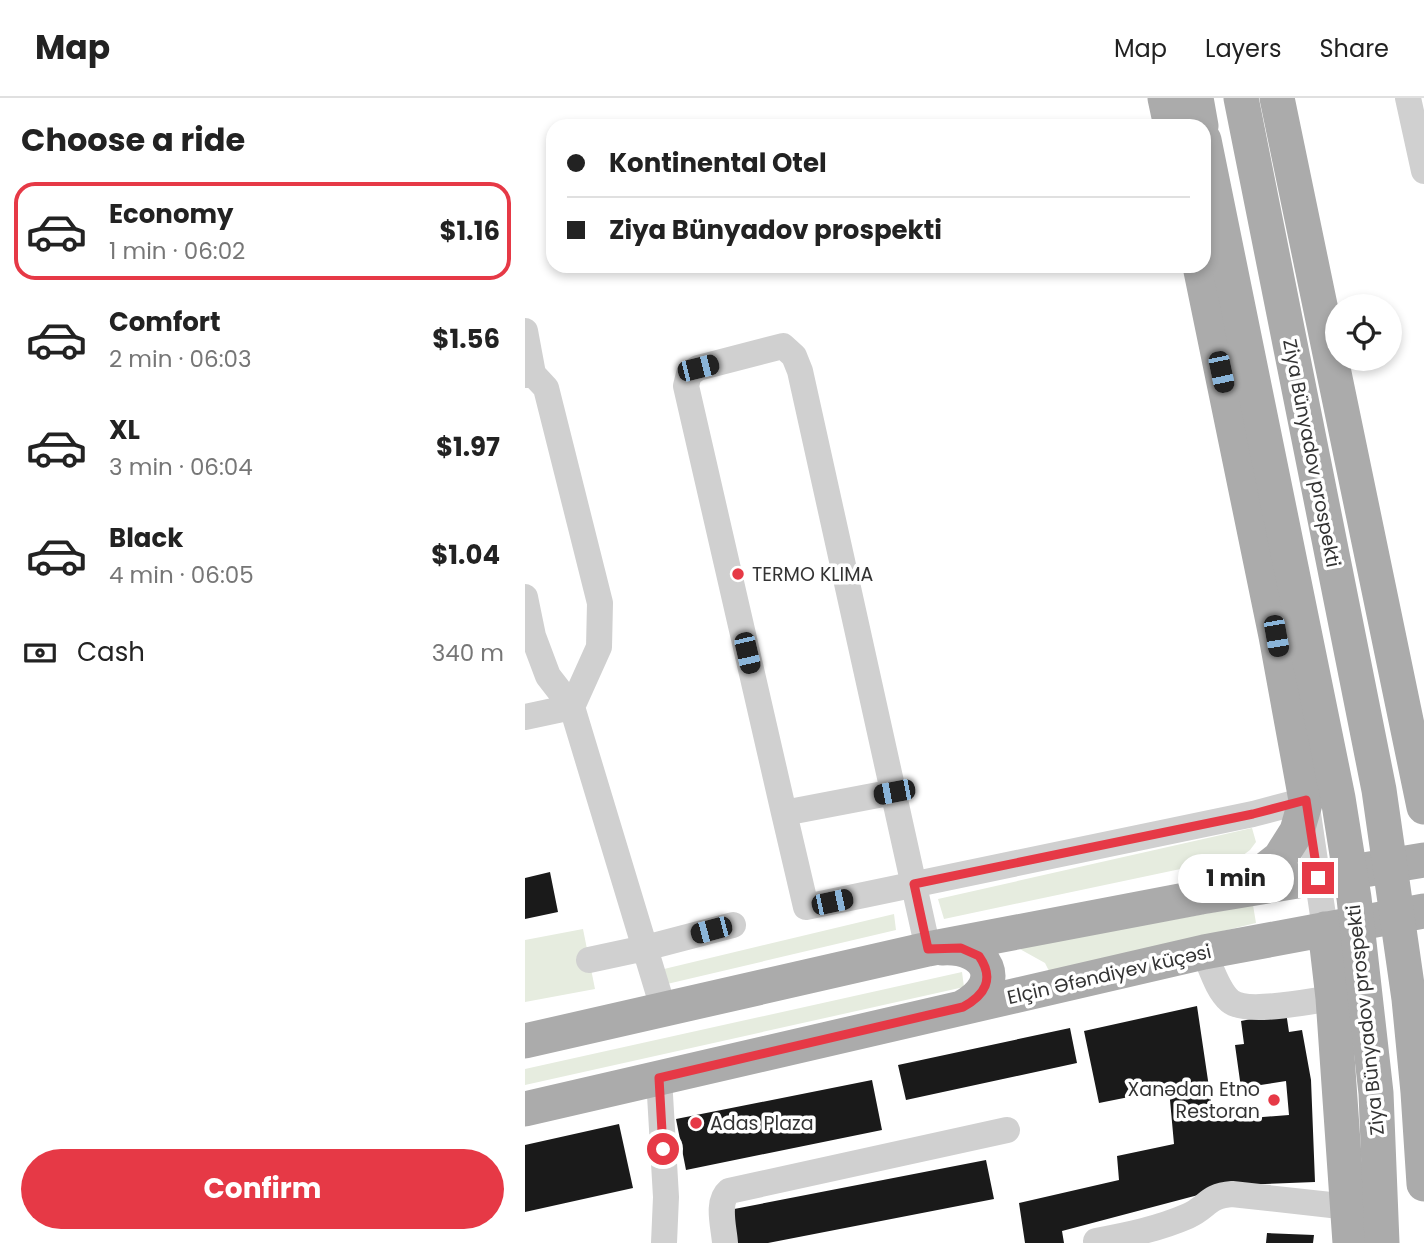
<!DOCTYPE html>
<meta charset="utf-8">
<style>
body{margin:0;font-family:Poppins,sans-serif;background:#f6f6f6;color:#222;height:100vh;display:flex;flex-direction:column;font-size:26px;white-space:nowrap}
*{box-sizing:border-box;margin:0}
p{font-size:23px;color:#767676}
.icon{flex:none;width:38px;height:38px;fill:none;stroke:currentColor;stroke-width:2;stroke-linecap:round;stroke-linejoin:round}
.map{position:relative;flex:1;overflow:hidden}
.panel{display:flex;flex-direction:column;background:#fff;width:525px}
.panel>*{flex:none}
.hud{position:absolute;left:21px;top:21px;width:665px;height:154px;border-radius:21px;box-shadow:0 4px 10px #0003;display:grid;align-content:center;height:154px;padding:0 21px;background:#fff}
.controls{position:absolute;left:800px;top:196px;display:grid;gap:14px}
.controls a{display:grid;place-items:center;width:77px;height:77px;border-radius:50%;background:#fff;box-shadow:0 4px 10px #0003;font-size:35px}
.end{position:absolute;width:32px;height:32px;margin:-16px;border:9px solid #e63946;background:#fff;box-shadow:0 0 0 4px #fff}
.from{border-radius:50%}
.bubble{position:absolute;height:49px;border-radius:24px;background:#fff;box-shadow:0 4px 10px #0003;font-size:23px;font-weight:700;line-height:49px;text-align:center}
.car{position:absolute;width:21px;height:42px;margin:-21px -10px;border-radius:9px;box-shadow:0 0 5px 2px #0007;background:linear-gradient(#222 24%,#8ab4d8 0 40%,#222 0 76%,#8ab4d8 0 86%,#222 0)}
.hud b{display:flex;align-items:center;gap:24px;height:66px;font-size:26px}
.hud b+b{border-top:2px solid #e0e0e0}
.hud i{width:18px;height:18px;background:#222}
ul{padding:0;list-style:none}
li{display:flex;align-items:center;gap:21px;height:98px;margin:0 14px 10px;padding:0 7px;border:4px solid transparent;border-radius:21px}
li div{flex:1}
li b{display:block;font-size:26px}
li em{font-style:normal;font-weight:700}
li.selected{border-color:#e63946}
li>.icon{width:63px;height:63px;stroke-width:1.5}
h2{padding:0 21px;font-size:32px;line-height:84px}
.pay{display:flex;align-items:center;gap:18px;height:77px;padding:0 21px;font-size:26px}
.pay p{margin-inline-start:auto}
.button{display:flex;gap:14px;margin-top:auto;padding:14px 21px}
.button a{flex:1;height:80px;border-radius:42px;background:#e63946;color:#fff;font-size:28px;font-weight:700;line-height:80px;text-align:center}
header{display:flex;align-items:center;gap:42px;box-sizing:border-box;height:98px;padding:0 35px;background:#fff;border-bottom:2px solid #e0e0e0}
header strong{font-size:33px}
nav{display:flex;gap:38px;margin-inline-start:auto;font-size:24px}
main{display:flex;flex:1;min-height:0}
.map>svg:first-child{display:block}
</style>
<header>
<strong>Map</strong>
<nav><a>Map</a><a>Layers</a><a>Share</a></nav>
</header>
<main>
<section class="panel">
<h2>Choose a ride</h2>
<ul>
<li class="selected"><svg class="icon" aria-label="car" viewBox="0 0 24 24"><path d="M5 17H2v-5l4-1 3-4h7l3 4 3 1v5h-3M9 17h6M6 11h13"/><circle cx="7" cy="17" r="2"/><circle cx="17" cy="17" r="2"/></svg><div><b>Economy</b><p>1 min · 06:02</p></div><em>$1.16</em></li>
<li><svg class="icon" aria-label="car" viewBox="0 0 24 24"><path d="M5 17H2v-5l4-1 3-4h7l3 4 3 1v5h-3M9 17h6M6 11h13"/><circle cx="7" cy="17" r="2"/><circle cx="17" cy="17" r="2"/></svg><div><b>Comfort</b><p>2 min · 06:03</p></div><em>$1.56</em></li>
<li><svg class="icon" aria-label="car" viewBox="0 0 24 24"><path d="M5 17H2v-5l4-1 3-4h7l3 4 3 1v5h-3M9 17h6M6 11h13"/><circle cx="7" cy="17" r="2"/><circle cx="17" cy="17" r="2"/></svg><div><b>XL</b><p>3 min · 06:04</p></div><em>$1.97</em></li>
<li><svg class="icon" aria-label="car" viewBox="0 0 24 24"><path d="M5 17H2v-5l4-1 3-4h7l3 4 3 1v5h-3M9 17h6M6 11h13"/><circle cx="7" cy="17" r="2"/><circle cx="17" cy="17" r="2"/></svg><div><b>Black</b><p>4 min · 06:05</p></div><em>$1.04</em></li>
</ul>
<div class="pay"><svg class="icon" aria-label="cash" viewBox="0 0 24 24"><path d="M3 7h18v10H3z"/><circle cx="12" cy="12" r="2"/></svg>Cash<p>340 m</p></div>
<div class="button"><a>Confirm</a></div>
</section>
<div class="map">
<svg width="899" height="1145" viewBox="0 0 899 1145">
<rect width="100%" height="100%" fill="#fff"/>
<!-- green -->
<path fill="#e6ecdf" d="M727,730L731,744L725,752L717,758L419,821L413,801Z
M728,807L731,825L525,875L520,865L493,850Z
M369,816L371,832L142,886L139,871Z
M58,831L70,891L0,904V842Z
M437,874L439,889L0,987V971Z"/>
<!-- building -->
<path fill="#1a1a1a" d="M25,774L33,814L0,821V780Z
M672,908L689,1023L764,1017L761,983L716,990L710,947L719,946L716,923L761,914L764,934L777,932L786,982L790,1084L711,1087L537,1133L539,1145H500L494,1105L594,1082L592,1058L649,1046L644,991L574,1005L559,933Z
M545,930L552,965L381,1002L373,967Z
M347,982L357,1032L161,1072L151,1021Z
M94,1026L108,1090L0,1114V1047Z
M461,1062L469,1101L243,1145H211L204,1112Z
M742,1135L789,1137L788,1145H741Z"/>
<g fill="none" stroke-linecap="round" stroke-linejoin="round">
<!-- minor -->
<path stroke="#d0d0d0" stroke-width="26" d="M883,0L899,73
M0,233L8,276
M0,277L8,276L21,290L75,505L74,549L47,609L23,578L8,538L0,499
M0,619L47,609L139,913
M369,694L259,715L161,288L164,276L173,270L258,248L269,258L275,273L403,851
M259,715L281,809L728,716L781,702L800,831
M679,854C686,869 692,892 705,903C722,917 785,903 808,900
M64,862L120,850L208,827
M134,980L141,1099L139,1145
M571,1143C603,1137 633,1131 663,1118C683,1109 682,1098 707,1096L824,1109
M200,1145C199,1129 191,1104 204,1093L482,1032"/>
<!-- major -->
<path stroke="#ababab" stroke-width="35" d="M640,0L646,28
M671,0L676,28
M752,0L899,709
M675,168L751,538L781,702L772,733L755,760L731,779L714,787
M800,831L808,900L825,1145
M417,850C463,847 482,885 438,909
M0,943L403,851L676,799L899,762
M0,1011L679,854L899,813"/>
<!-- major-bridge -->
<path stroke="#ababab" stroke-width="35" d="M716,0L854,692L884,901L893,994L899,1086
M679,42L813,700L829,800L851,995L857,1145"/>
</g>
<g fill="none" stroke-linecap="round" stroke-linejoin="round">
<!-- route -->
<path stroke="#e63946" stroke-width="9" d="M138,1051L134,980L438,909C460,897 470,881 454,858L436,850L403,851L389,786L728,716L781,702L793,780"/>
</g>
<!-- markers -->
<g fill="#e63946" stroke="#fff" stroke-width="2.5">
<circle cx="213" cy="476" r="7"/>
<circle cx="749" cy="1002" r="7"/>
<circle cx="171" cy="1025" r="7"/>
</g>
<g text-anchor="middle" stroke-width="7" stroke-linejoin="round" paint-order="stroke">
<!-- street labels -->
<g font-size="19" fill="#333" stroke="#fff">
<text transform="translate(787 355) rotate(79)" y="7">Ziya Bünyadov prospekti</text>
<text transform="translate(584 876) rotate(-13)" y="7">Elçin Əfəndiyev küçəsi</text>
<text transform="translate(840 922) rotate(-96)" y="7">Ziya Bünyadov prospekti</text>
</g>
<!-- poi labels -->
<g font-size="19" fill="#333" stroke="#fff" text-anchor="start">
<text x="227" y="483">TERMO KLIMA</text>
<text x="735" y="998" text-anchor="end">Xanədan Etno<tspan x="735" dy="22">Restoran</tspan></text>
<text x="185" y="1032">Adas Plaza</text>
</g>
</g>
</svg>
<div class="controls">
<a><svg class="icon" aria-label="locate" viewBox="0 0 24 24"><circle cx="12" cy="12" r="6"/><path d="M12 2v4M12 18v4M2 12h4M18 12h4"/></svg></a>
</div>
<i class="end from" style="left:138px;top:1051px"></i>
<i class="end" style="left:793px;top:780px"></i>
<div class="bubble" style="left:653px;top:756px;width:116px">1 min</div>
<i class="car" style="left:173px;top:270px;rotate:76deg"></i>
<i class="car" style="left:696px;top:274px;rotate:168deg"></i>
<i class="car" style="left:751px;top:538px;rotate:170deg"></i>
<i class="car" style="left:222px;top:555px;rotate:167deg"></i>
<i class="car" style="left:369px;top:694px;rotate:259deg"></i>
<i class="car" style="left:307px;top:804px;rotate:78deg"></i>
<i class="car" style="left:186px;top:832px;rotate:255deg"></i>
<div class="hud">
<b><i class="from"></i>Kontinental Otel</b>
<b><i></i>Ziya Bünyadov prospekti</b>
</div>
</div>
</main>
